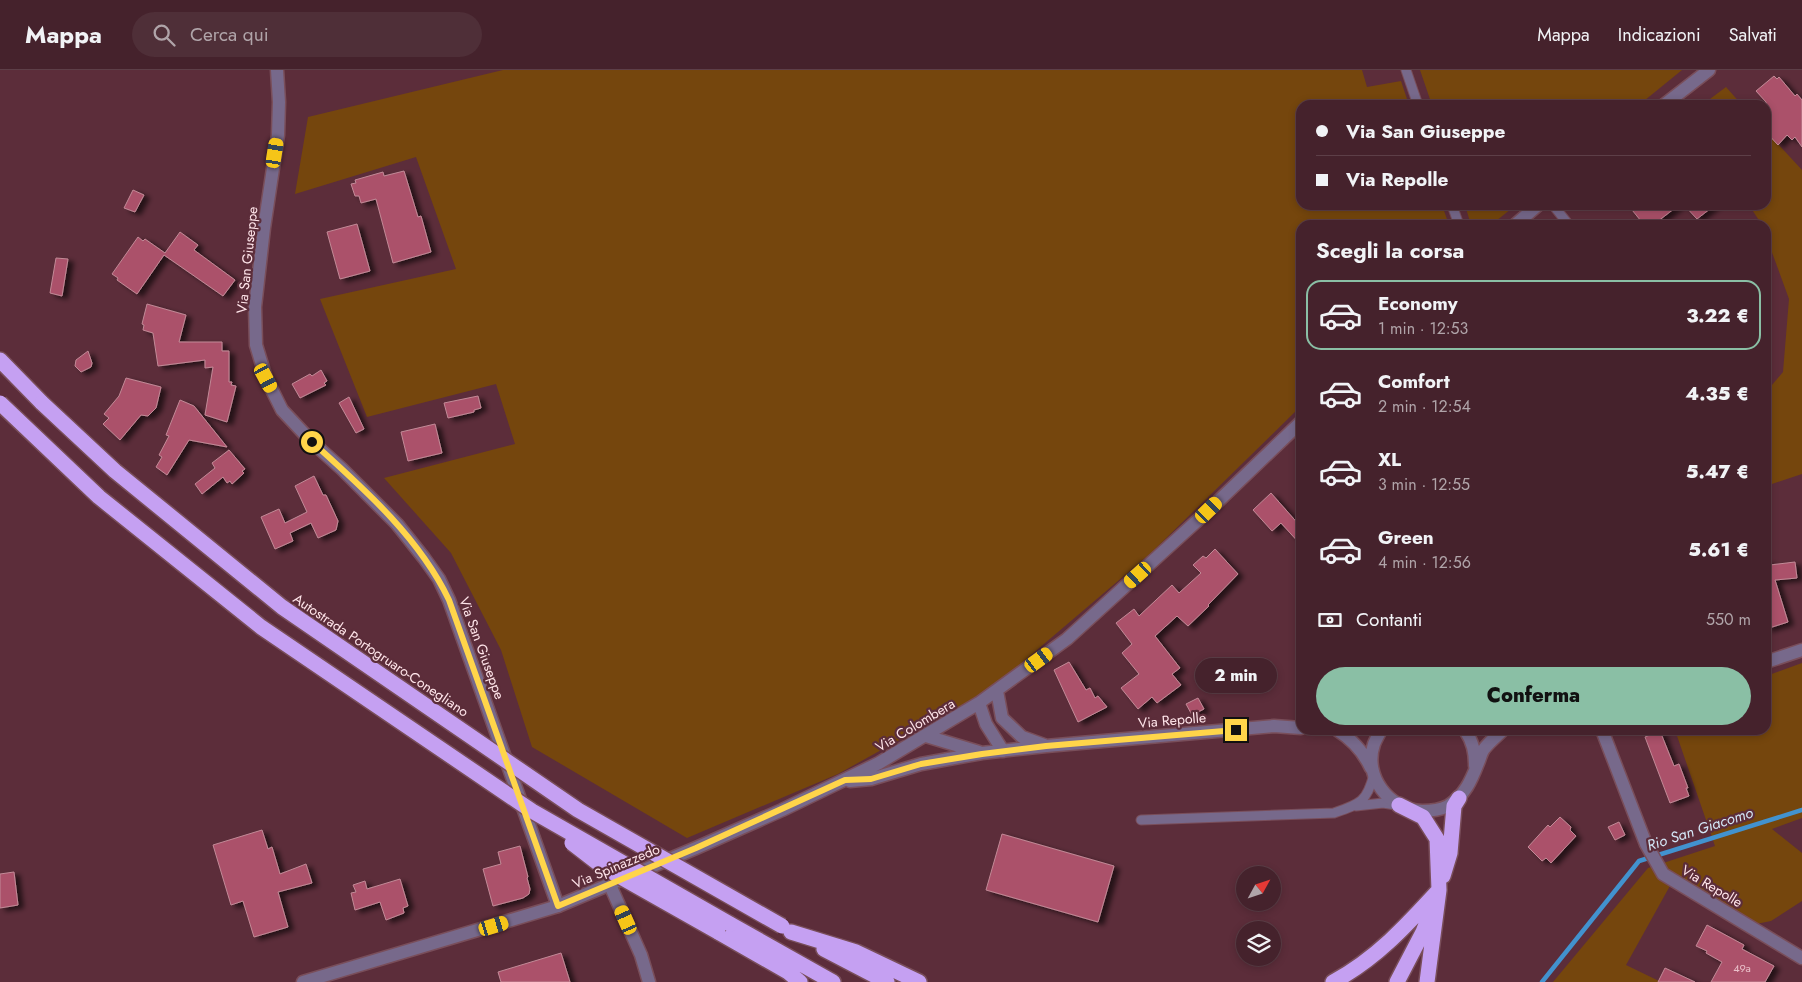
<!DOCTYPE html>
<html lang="it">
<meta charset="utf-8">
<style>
body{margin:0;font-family:Jost,sans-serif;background:#4f2f38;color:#f1f3f6;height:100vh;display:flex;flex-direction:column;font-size:19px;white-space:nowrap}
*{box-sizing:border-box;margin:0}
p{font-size:16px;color:#b0a4a9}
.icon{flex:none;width:28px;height:28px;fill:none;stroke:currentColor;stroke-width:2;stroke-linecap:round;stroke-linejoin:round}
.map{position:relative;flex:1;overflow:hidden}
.details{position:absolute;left:1296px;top:150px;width:475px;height:515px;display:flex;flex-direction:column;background:#45222c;border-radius:15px;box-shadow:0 2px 8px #0003,0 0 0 1px #5d3f48}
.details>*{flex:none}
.banner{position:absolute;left:1296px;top:30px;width:475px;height:110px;border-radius:15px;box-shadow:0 2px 8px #0003,0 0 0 1px #5d3f48;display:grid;align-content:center;height:110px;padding:0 20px;background:#45222c}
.needle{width:32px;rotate:50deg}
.tools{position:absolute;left:1236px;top:796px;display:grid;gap:10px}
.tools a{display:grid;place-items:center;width:45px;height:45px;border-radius:50%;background:#45222c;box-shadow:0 2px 8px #0003,0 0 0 1px #5d3f48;font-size:25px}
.end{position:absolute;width:22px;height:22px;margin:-11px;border:6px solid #ffd54a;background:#111;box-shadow:0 0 0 2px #111}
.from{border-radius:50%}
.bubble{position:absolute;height:35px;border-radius:18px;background:#45222c;box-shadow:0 2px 8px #0003,0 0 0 1px #5d3f48;font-size:16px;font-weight:800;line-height:35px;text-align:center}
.car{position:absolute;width:15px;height:30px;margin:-15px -8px;border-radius:6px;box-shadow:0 0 4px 1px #0007;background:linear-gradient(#f5c518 24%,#345 0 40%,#f5c518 0 76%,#345 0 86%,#f5c518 0)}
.banner b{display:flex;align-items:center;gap:18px;height:48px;font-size:19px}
.banner b+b{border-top:1px solid #5d3f48}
.banner i{width:12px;height:12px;background:#f1f3f6}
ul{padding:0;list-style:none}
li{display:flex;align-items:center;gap:15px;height:70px;margin:0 10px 8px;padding:0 10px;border:2px solid transparent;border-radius:15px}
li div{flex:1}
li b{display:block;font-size:19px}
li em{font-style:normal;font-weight:800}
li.current{border-color:#8abfa5}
li>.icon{width:45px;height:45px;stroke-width:1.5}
h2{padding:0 20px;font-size:22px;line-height:60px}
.pay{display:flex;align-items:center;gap:12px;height:55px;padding:0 20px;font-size:19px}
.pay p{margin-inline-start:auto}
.button{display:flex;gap:10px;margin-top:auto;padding:10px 20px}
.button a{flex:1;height:58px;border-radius:30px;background:#8abfa5;color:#111;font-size:20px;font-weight:800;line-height:58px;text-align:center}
header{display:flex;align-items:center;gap:30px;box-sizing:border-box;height:70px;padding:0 25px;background:#45222c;border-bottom:1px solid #5d3f48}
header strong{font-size:24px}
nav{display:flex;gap:28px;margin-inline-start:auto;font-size:18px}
.search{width:350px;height:45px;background:#4f2f38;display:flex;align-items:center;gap:12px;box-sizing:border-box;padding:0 18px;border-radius:28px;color:#b0a4a9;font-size:19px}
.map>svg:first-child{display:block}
</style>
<header>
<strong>Mappa</strong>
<div class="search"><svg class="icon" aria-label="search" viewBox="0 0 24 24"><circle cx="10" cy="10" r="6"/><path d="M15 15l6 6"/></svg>Cerca qui</div>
<nav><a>Mappa</a><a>Indicazioni</a><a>Salvati</a></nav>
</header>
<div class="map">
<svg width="1802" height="912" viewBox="0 0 1802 912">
<defs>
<filter id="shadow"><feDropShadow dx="5.5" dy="3" stdDeviation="2.5" flood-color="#0009"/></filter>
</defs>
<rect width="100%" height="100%" fill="#5c2d3a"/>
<!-- green -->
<path fill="#75460d" d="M503,0H1362L1367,17L1401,11L1409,35H1301V135H1442L1449,155H1301V336L1152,482L991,619L838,704L687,768L532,677L501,580L451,483L384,408L515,374L496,314L367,347L320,229L456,199L416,87L295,124L308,47Z
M1420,0H1682L1639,35H1432Z
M1726,17L1742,35H1702Z
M1766,61L1802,100V404L1766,416V322L1783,302L1789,229L1766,166V155H1762L1749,135H1766Z
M1465,135H1516L1491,155H1471Z
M1802,593V748L1772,759L1802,783V831L1771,851L1756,854L1676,805L1626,895L1661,912H1553L1648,798L1715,776L1675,660H1766V606Z"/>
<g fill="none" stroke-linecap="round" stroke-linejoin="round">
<!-- stream -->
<path stroke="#4292ce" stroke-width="4.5" d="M1542,912L1639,791L1802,740"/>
</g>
<!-- building -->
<path fill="#ab516a" stroke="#c28a97" filter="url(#shadow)" d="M1774,6L1777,9L1779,7L1795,26L1797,24L1802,30V77L1795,67L1792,70L1787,65L1778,75L1766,62V32L1756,21Z
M404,101L418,147L421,146L431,182L393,193L376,129L361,133L359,126H355L351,114L356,113L355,110L383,102L384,106Z
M133,120L144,125L135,142L124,138Z
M1628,135H1679L1653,155H1646L1642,150L1641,151Z
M1684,135H1715L1697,149Z
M357,154L370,201L340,209L327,162Z
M180,162L198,175L194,180L235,210L223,226L164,185L137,224L117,210L118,208L112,204L138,167L143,171L145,169L165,183Z
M56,188L68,189L62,226L50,223Z
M147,234L186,245L179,272H222V281H229V312H232L231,315L236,316L227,352L205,345L213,297L205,298V290L158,296L153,263L143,260L144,255L142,254Z
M88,281L92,293L91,297L81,302L75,296L76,290Z
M321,300L327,311L324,313L326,315L300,328L292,314L310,304L312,306Z
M126,308L161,317L156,338L148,346L141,345L120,370L103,354L109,348L104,344L119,326Z
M478,326L481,338L474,340V342L448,348L444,333Z
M349,327L364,359L356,363L339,333Z
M180,330L194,336L227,377L189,370L167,405L156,397L162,387L159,385L169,366L166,365Z
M435,354L442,383L408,391L401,362Z
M229,380L245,399L242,401L244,403L232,414L230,411L227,413L223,407L202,424L195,414L215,398L212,393Z
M314,406L323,425H326L338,451L336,460L318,468L311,453L290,463L293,471L275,479L261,447L279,439L285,453L307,442L295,416Z
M1271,423L1301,457V475L1281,453L1272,461L1253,440Z
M1215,479L1238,504L1208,535L1209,536L1188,556L1177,546L1155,566L1180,598L1172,604L1181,615L1157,633L1152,627L1138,639L1121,618L1139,604L1122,583L1132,574L1116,553L1134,539L1139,546L1172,515L1179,523L1201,503L1193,495L1203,486L1206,488Z
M1766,491H1769L1770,495L1795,492L1797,508L1775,510L1788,552L1766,559Z
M1069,592L1086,620L1090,618L1095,628L1098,626L1107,637L1078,652L1054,600Z
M1198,628L1204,639L1192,645L1186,634Z
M1660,661L1674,696L1679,694L1688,718H1686L1689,726L1670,733L1645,667Z
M1560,747L1571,757L1570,760L1576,766L1551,793L1546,788L1542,791L1528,777L1548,755L1550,757Z
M1619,752L1625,765L1615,770L1608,757Z
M262,760L268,779L272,777L280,804L306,794L312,813L278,822L288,857L254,867L243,831L231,835L213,775Z
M1002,764L1114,796L1098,852L986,820Z
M520,776L528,807L527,808L530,819L529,824L523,828L493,836L483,799L501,794L498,782Z
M14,802L18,835L0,838V804Z
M400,809L408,836L403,838L404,843L386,850L380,832L355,840L351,823L356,822L353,815L365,811L367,819Z
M1707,855L1744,875L1742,879L1774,896L1765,912H1711L1722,892L1706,883L1707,881L1696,876Z
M561,883L570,912H501L498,902Z
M1665,898L1695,912H1658Z"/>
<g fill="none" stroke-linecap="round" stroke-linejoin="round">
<defs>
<path id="service" d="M1406,0L1418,35
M1452,135L1459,155
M1553,135L1569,155
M1356,736L1383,733L1396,735
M1141,750L1334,743C1360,734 1367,732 1374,704"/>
<path id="minor" d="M277,0L279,32L278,65L264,158L255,237L256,275L266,308L282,340L312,372L342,399L397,454L424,488L439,509L449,530L558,836
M1602,660L1646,774L1663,804L1802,888
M610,815L641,885L649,912"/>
<path id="tertiary" d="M1664,35L1709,0
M1515,155L1538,135
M1766,592L1802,580
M997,621L1002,648L1022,667L1044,675
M979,633L986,654L1003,681
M1337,660C1353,670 1363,681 1371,698
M1381,660C1379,664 1376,669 1374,674C1363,706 1389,740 1422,741C1431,741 1440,740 1448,736C1465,725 1471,711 1478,693C1480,689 1481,683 1484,679C1489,672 1497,666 1503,660
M1465,660C1473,672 1475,682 1475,696
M926,666L979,682
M850,711L871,709L921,694L982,683L1046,676L1274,656L1301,658
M303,912L558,836L696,778L782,740L879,693L979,633L1067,569L1209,440L1301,352"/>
<path id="motorway" d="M0,290L42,333
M1399,735L1423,747L1437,769L1439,820L1427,912
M1443,806L1450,783L1454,736L1459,728
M730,854L833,912
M718,862L788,902L800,912
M791,862L856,882L919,912
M824,879L887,912
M1333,912C1376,889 1407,855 1439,820
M1397,912L1423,862L1430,844"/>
</defs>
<!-- service casing -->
<use href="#service" stroke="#794e5a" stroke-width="11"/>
<!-- minor casing -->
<use href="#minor" stroke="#794e5a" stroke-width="15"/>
<!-- tertiary casing -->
<use href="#tertiary" stroke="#794e5a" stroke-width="15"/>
<!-- motorway casing -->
<use href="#motorway" stroke="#794e5a" stroke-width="18"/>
<!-- service -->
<use href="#service" stroke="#77698b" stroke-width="9"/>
<!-- minor -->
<use href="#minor" stroke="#77698b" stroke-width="12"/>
<!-- tertiary -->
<use href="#tertiary" stroke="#77698b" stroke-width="12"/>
<!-- motorway -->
<use href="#motorway" stroke="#c5a0f2" stroke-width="15"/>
<defs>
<path id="motorway-bridge" d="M0,333L99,427L261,557L532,741L730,854
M42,333L115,401L282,537L578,740L782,856
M572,773L603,797L718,862"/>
</defs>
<!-- motorway-bridge casing -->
<use href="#motorway-bridge" stroke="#794e5a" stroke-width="18" stroke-linecap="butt"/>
<!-- motorway-bridge -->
<use href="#motorway-bridge" stroke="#c5a0f2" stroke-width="15"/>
</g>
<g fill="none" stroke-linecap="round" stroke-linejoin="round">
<!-- route -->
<path stroke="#ffd54a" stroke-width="6" d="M312,372C363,418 419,467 449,530L558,836L696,778L845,710L871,709L921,694L982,684L1046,676L1236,660"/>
</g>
<g text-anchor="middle" stroke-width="4.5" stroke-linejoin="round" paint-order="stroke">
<!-- number labels -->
<g font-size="11" fill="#eac0ca">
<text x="1742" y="902">49a</text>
</g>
<!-- street labels -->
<g font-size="14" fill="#ffe5ea" stroke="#5c2d3a">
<text transform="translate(247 190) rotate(-84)" y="5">Via San Giuseppe</text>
<text transform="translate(482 578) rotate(70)" y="5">Via San Giuseppe</text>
<text transform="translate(381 585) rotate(34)" y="5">Autostrada Portogruaro-Conegliano</text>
<text transform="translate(1172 650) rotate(-5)" y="5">Via Repolle</text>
<text transform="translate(915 655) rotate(-31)" y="5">Via Colombera</text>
<text transform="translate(616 796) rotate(-23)" y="5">Via Spinazzedo</text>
<text transform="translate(1712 816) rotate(31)" y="5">Via Repolle</text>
</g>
<!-- water labels -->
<g font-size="15" font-style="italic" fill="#d3e6f6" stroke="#5c2d3a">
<text transform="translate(1700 759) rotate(-18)" y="5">Rio San Giacomo</text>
</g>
</g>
</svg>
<div class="tools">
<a><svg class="needle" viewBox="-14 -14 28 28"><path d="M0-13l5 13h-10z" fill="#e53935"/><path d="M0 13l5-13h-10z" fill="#b0a4a9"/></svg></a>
<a><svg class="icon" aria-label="layers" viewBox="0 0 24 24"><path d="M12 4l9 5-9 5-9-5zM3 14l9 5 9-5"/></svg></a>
</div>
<i class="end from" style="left:312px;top:372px"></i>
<i class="end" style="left:1236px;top:660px"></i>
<div class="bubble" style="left:1195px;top:588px;width:82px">2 min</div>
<i class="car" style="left:275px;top:83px;rotate:9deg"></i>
<i class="car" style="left:266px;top:308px;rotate:152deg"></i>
<i class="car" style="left:1209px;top:440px;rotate:46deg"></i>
<i class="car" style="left:1138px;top:505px;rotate:228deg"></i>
<i class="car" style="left:1039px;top:590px;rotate:54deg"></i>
<i class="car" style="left:626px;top:850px;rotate:336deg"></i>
<i class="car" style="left:494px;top:856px;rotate:73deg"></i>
<div class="banner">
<b><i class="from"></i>Via San Giuseppe</b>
<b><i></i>Via Repolle</b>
</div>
<section class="details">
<h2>Scegli la corsa</h2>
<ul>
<li class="current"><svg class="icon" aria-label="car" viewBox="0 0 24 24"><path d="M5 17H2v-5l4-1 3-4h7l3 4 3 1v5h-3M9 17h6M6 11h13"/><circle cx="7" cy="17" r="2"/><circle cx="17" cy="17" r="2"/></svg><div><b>Economy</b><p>1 min · 12:53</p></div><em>3.22 €</em></li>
<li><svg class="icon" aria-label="car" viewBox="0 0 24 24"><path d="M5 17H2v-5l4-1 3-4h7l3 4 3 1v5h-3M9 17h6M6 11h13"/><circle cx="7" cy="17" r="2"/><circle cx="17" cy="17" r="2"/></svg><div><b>Comfort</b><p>2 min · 12:54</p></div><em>4.35 €</em></li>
<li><svg class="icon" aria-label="car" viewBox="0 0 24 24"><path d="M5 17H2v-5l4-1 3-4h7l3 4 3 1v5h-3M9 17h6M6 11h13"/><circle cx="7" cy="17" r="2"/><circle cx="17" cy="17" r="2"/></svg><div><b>XL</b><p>3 min · 12:55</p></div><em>5.47 €</em></li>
<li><svg class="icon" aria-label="car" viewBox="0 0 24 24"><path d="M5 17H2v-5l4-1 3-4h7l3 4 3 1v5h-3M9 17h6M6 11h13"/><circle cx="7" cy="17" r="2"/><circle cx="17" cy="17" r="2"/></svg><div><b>Green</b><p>4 min · 12:56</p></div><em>5.61 €</em></li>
</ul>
<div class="pay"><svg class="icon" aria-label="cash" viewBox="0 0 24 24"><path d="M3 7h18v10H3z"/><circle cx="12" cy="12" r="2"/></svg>Contanti<p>550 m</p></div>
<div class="button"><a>Conferma</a></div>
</section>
</div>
